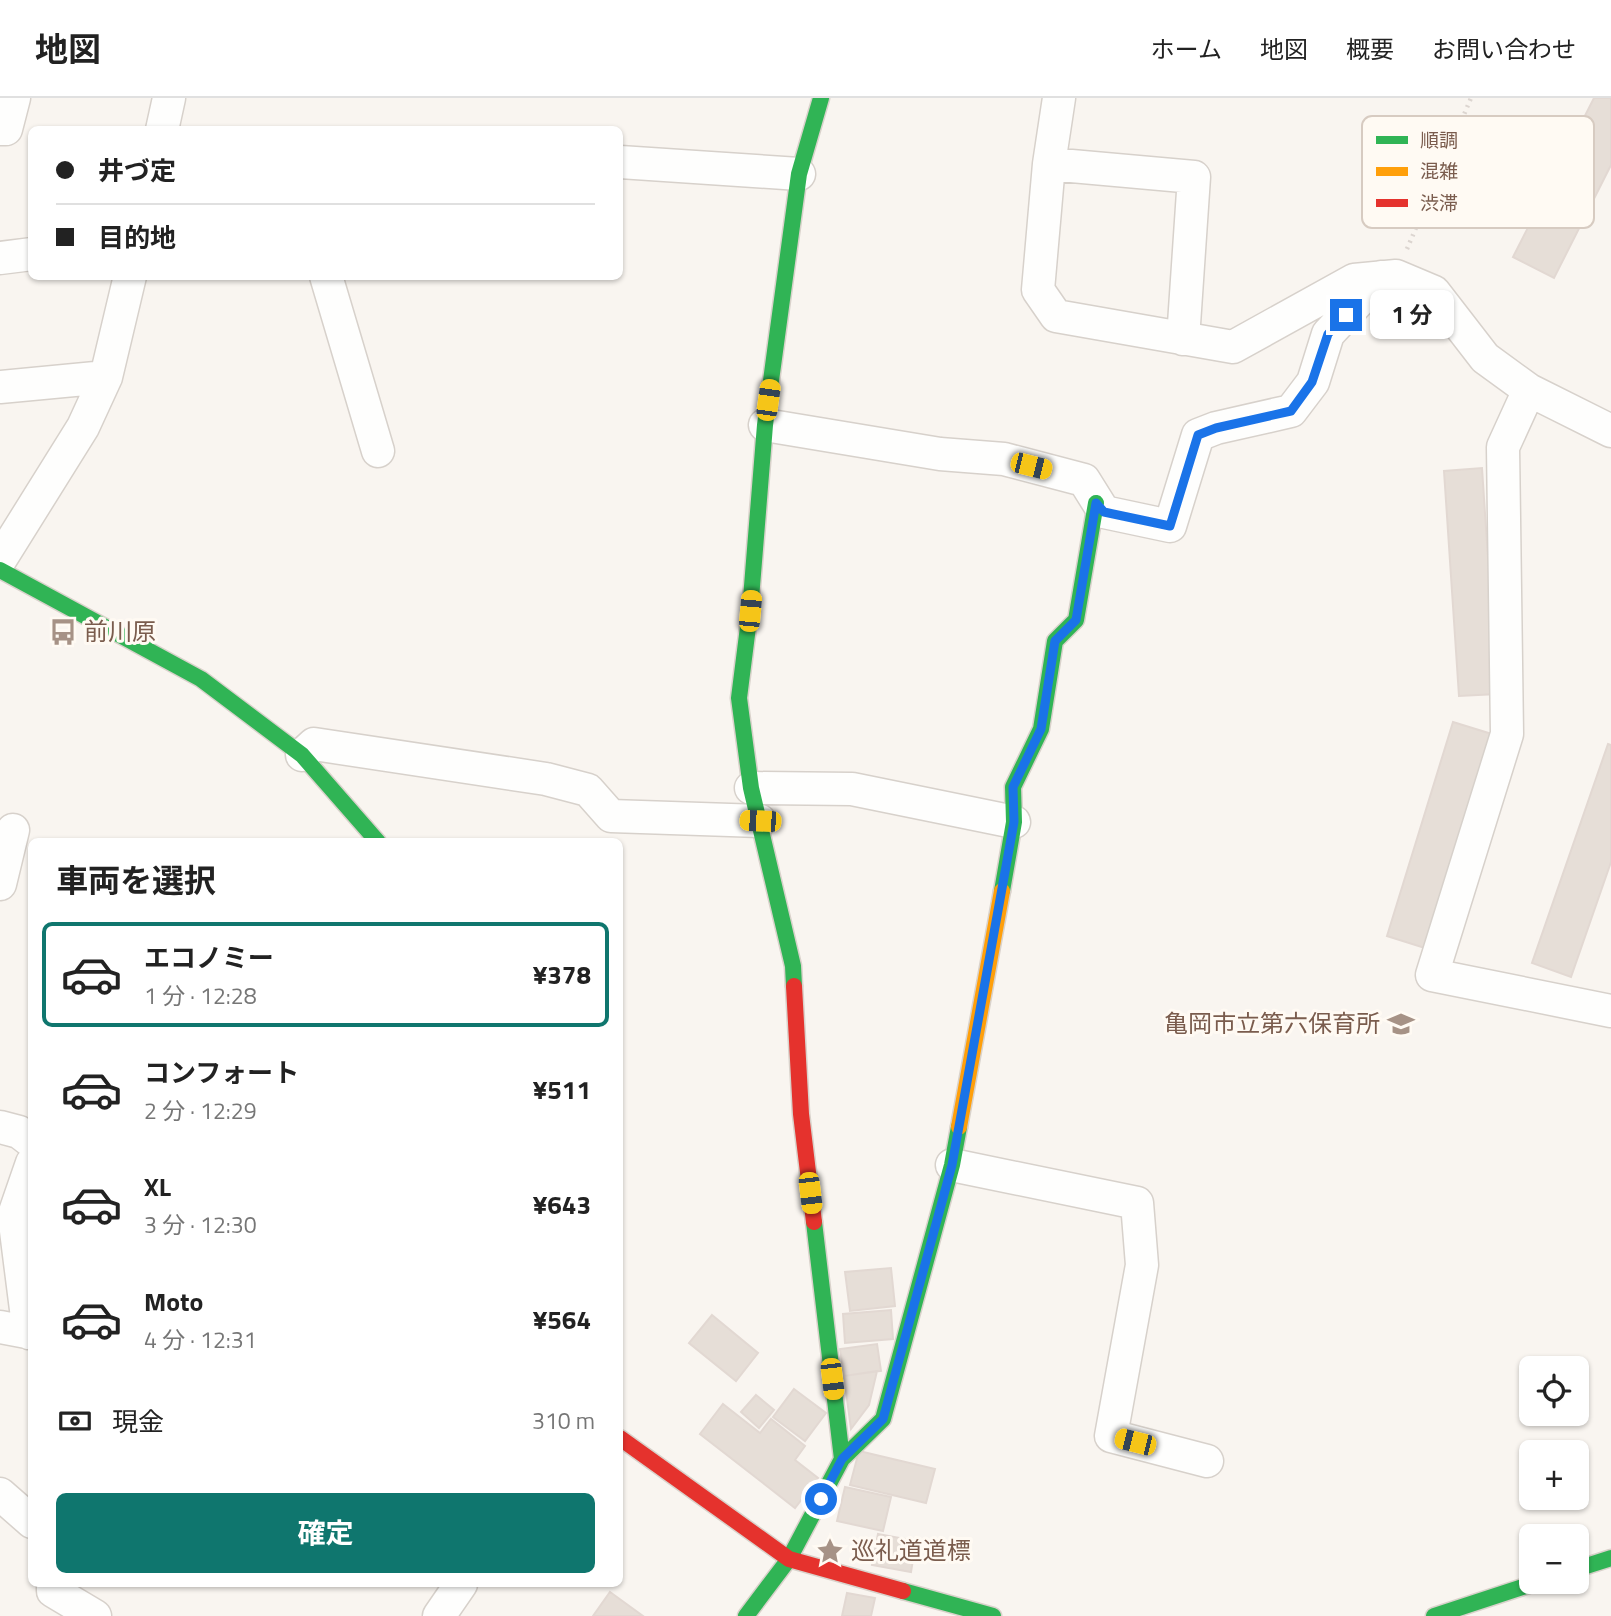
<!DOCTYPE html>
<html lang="ja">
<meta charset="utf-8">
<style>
body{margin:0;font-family:"Titillium Web","Noto Sans JP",sans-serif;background:#f2f2f2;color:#222;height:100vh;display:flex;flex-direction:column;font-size:26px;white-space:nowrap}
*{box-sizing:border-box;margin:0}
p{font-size:23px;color:#767676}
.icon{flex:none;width:38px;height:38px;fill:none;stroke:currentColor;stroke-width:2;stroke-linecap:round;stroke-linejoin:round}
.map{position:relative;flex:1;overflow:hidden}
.side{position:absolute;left:28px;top:740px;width:595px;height:749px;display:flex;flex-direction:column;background:#fff;border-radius:10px;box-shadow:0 2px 5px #0004}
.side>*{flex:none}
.hud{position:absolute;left:28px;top:28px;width:595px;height:154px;border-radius:10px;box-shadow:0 2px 5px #0004;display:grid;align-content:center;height:154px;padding:0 28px;background:#fff}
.buttons{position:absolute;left:1519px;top:1258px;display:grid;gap:14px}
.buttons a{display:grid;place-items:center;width:70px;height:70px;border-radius:10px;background:#fff;box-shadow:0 2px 5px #0004;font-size:35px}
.end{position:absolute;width:32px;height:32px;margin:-16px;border:9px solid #1a73e8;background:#fff;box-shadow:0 0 0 4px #fff}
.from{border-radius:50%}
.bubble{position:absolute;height:49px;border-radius:10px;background:#fff;box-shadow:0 2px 5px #0004;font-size:23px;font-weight:700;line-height:49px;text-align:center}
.car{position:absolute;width:21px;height:42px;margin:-21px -10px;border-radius:9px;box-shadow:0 0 5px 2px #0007;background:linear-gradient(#f5c518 24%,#345 0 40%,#f5c518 0 76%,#345 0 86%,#f5c518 0)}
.hud b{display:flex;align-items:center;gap:24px;height:66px;font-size:26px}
.hud b+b{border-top:2px solid #e0e0e0}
.hud i{width:18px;height:18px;background:#222}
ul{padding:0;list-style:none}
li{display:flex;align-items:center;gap:21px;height:105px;margin:0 14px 10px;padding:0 14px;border:4px solid transparent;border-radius:10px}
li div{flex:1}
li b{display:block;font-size:26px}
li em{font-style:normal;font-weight:700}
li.current{border-color:#0f766e}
li>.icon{width:63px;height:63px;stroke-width:1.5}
h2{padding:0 28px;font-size:32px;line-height:84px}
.pay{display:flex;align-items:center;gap:18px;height:77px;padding:0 28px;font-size:26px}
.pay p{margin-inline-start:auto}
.button{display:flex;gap:14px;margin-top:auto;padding:14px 28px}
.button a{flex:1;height:80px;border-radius:10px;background:#0f766e;color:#fff;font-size:28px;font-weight:700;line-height:80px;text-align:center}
header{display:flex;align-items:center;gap:42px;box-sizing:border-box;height:98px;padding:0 35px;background:#fff;border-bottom:2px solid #e0e0e0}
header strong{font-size:33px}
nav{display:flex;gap:38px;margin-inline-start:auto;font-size:24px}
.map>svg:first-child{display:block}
</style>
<header>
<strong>地図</strong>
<nav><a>ホーム</a><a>地図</a><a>概要</a><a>お問い合わせ</a></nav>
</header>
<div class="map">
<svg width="1611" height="1518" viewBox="0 0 1611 1518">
<rect width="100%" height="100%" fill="#f9f5f0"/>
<!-- building -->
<path fill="#e6ded7" stroke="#e2d8d2" stroke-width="2" d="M1594,0H1611V67L1554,180L1513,159Z
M1482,370L1497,596L1459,598L1444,373Z
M1453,624L1495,637L1428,851L1387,838Z
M1608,646L1611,647V764L1571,879L1532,865Z
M891,1170L895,1208L850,1213L845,1174Z
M891,1212L893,1241L845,1245L843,1216Z
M712,1217L758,1255L736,1283L689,1245Z
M877,1246L881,1273L844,1278L840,1251Z
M877,1273L869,1307L851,1331L844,1278Z
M794,1291L826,1315L805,1343L773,1319Z
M756,1297L774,1312L759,1330L741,1314Z
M723,1306L760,1335L771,1321L805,1348L795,1362L818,1380L795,1410L700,1336Z
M859,1353L935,1371L926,1405L850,1387Z
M845,1389L891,1399L883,1433L837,1423Z
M878,1436L916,1443L911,1474L872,1467Z
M610,1494L643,1518H593Z
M847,1495L875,1500L871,1518H842Z"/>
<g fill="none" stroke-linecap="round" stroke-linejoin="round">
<defs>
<path id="street" d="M1059,0L1049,66L1038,192L1056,218L1233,249L1354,182L1396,178L1434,194L1485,260L1529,292L1611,333
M0,31H6L14,0
M162,32L169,0
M620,64L799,76
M1049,66L1194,79L1183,241
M0,160L32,156
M326,178L378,353
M0,289L106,279
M1529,292L1503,349L1507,636L1432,877L1611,913
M765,327L940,356L1004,361L1084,382L1104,414L1170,428L1198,337L1216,330L1291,313L1313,284L1328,236L1381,179
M0,462L83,329L106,279L130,178
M302,657L314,646L546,681L588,692L611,718L760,723
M751,690L852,691L1014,724
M0,786L13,732
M0,1029L19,1034L32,1044
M952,1067L1137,1105L1142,1167L1111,1338L1207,1363
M0,1229L32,1235
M29,1235L14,1117L32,1065
M0,1396L32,1424
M53,1486V1493L95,1518
M439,1518L461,1486"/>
<path id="fast" d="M0,472L201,581L302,657L378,744
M1002,793L1014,724L1013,689L1041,631L1055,543L1076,522L1096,405
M794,888L793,868L751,690L739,600L750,513L765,327L799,76L821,0
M814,1124L842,1361
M1577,1471L1611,1460
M903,1493L993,1518
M746,1518L789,1461L842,1361L883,1321L952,1067L959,1029
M1434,1518L1538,1484"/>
<path id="slow" d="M959,1029L1002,793"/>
<path id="jam" d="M794,888L801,1016L814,1124
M620,1340L789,1461L903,1493"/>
</defs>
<!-- street casing -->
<use href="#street" stroke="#d7d1cb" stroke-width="35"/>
<!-- fast casing -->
<use href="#fast" stroke="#d9d2cb" stroke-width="19"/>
<!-- slow casing -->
<use href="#slow" stroke="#d9d2cb" stroke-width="19"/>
<!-- jam casing -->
<use href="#jam" stroke="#d9d2cb" stroke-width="19"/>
<!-- path -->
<path stroke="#dcd5d0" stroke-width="4.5" stroke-dasharray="2 5" stroke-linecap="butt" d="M1407,151L1471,0"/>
<!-- street -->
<use href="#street" stroke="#fefefd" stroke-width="32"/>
<!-- fast -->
<use href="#fast" stroke="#30b455" stroke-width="16"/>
<!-- slow -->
<use href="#slow" stroke="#ff9f0a" stroke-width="16"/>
<!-- jam -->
<use href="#jam" stroke="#e5322d" stroke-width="16"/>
</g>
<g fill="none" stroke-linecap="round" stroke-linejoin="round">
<!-- route -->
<path stroke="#1a73e8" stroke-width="9" d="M821,1401L842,1361L883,1321L952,1067L1014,724L1013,689L1041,631L1055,543L1076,522L1096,405L1104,414L1170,428L1198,337L1216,330L1291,313L1312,284L1328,236L1346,217"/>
</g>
<!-- icons -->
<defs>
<symbol id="bus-bare" viewBox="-9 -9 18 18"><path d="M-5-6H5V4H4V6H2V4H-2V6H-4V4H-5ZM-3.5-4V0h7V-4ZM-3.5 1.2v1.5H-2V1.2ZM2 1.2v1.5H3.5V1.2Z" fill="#a69286" stroke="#fffaf3" stroke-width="2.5" paint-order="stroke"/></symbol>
<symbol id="school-bare" viewBox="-9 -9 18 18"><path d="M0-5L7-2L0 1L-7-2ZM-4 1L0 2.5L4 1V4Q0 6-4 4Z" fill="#a69286" stroke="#fffaf3" stroke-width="2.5" paint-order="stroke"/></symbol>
<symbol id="sight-bare" viewBox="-9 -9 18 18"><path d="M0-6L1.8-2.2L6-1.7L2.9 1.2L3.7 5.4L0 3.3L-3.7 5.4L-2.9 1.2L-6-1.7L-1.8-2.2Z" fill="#a69286" stroke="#fffaf3" stroke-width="2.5" paint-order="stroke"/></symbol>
</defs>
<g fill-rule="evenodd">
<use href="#bus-bare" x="44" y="515" width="38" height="38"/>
<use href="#school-bare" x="1382" y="907" width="38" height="38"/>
<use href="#sight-bare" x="811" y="1434" width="38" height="38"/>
</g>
<g text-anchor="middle" stroke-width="6" stroke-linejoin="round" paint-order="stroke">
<!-- poi labels -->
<g font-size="24" fill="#7a5c4d" stroke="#fffaf3" text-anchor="start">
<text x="84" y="542">前川原</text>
<text x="1380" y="934" text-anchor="end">亀岡市立第六保育所</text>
<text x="851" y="1461">巡礼道道標</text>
</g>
</g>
<!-- legend -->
<rect x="1362" y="18" width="232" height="112" rx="10" fill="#fffaf3" stroke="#d7cbc1" stroke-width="2"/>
<rect x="1376" y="38" width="32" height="8" fill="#30b455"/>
<rect x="1376" y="69" width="32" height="9" fill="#ff9f0a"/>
<rect x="1376" y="101" width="32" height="8" fill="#e5322d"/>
<g font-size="19" fill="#7a5c4d">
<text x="1420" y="49">順調</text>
<text x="1420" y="80">混雑</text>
<text x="1420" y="112">渋滞</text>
</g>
</svg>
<div class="buttons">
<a><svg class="icon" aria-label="locate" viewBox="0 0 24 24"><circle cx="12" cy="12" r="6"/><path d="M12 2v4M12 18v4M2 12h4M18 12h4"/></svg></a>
<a>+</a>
<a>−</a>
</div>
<i class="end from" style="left:821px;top:1401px"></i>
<i class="end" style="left:1346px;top:217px"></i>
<div class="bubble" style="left:1370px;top:192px;width:84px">1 分</div>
<i class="car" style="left:768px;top:302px;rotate:8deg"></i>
<i class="car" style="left:1031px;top:368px;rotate:104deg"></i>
<i class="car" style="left:750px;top:513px;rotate:5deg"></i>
<i class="car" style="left:760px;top:723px;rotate:272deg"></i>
<i class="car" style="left:810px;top:1095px;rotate:173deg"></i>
<i class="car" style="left:832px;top:1281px;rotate:173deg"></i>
<i class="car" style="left:1135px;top:1344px;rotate:284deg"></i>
<div class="hud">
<b><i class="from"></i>井づ定</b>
<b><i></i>目的地</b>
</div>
<section class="side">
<h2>車両を選択</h2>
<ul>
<li class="current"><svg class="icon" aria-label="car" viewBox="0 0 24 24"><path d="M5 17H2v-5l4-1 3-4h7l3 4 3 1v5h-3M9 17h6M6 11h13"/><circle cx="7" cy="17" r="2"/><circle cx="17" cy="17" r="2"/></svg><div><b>エコノミー</b><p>1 分 · 12:28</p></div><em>¥378</em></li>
<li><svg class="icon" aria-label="car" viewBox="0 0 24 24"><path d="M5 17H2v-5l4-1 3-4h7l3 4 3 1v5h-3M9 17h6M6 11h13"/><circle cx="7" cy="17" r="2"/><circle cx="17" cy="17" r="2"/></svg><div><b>コンフォート</b><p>2 分 · 12:29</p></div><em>¥511</em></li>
<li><svg class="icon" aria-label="car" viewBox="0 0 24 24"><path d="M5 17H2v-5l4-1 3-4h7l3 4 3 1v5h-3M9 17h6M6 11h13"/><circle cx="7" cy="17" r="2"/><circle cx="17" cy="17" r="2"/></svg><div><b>XL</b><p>3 分 · 12:30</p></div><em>¥643</em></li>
<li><svg class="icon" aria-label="car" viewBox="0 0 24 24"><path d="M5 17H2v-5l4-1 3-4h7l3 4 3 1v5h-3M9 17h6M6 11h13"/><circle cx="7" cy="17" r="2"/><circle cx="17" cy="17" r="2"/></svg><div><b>Moto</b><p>4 分 · 12:31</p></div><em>¥564</em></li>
</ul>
<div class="pay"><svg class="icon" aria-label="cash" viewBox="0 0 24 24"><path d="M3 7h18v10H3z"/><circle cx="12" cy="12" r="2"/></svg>現金<p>310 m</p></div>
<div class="button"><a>確定</a></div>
</section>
</div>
